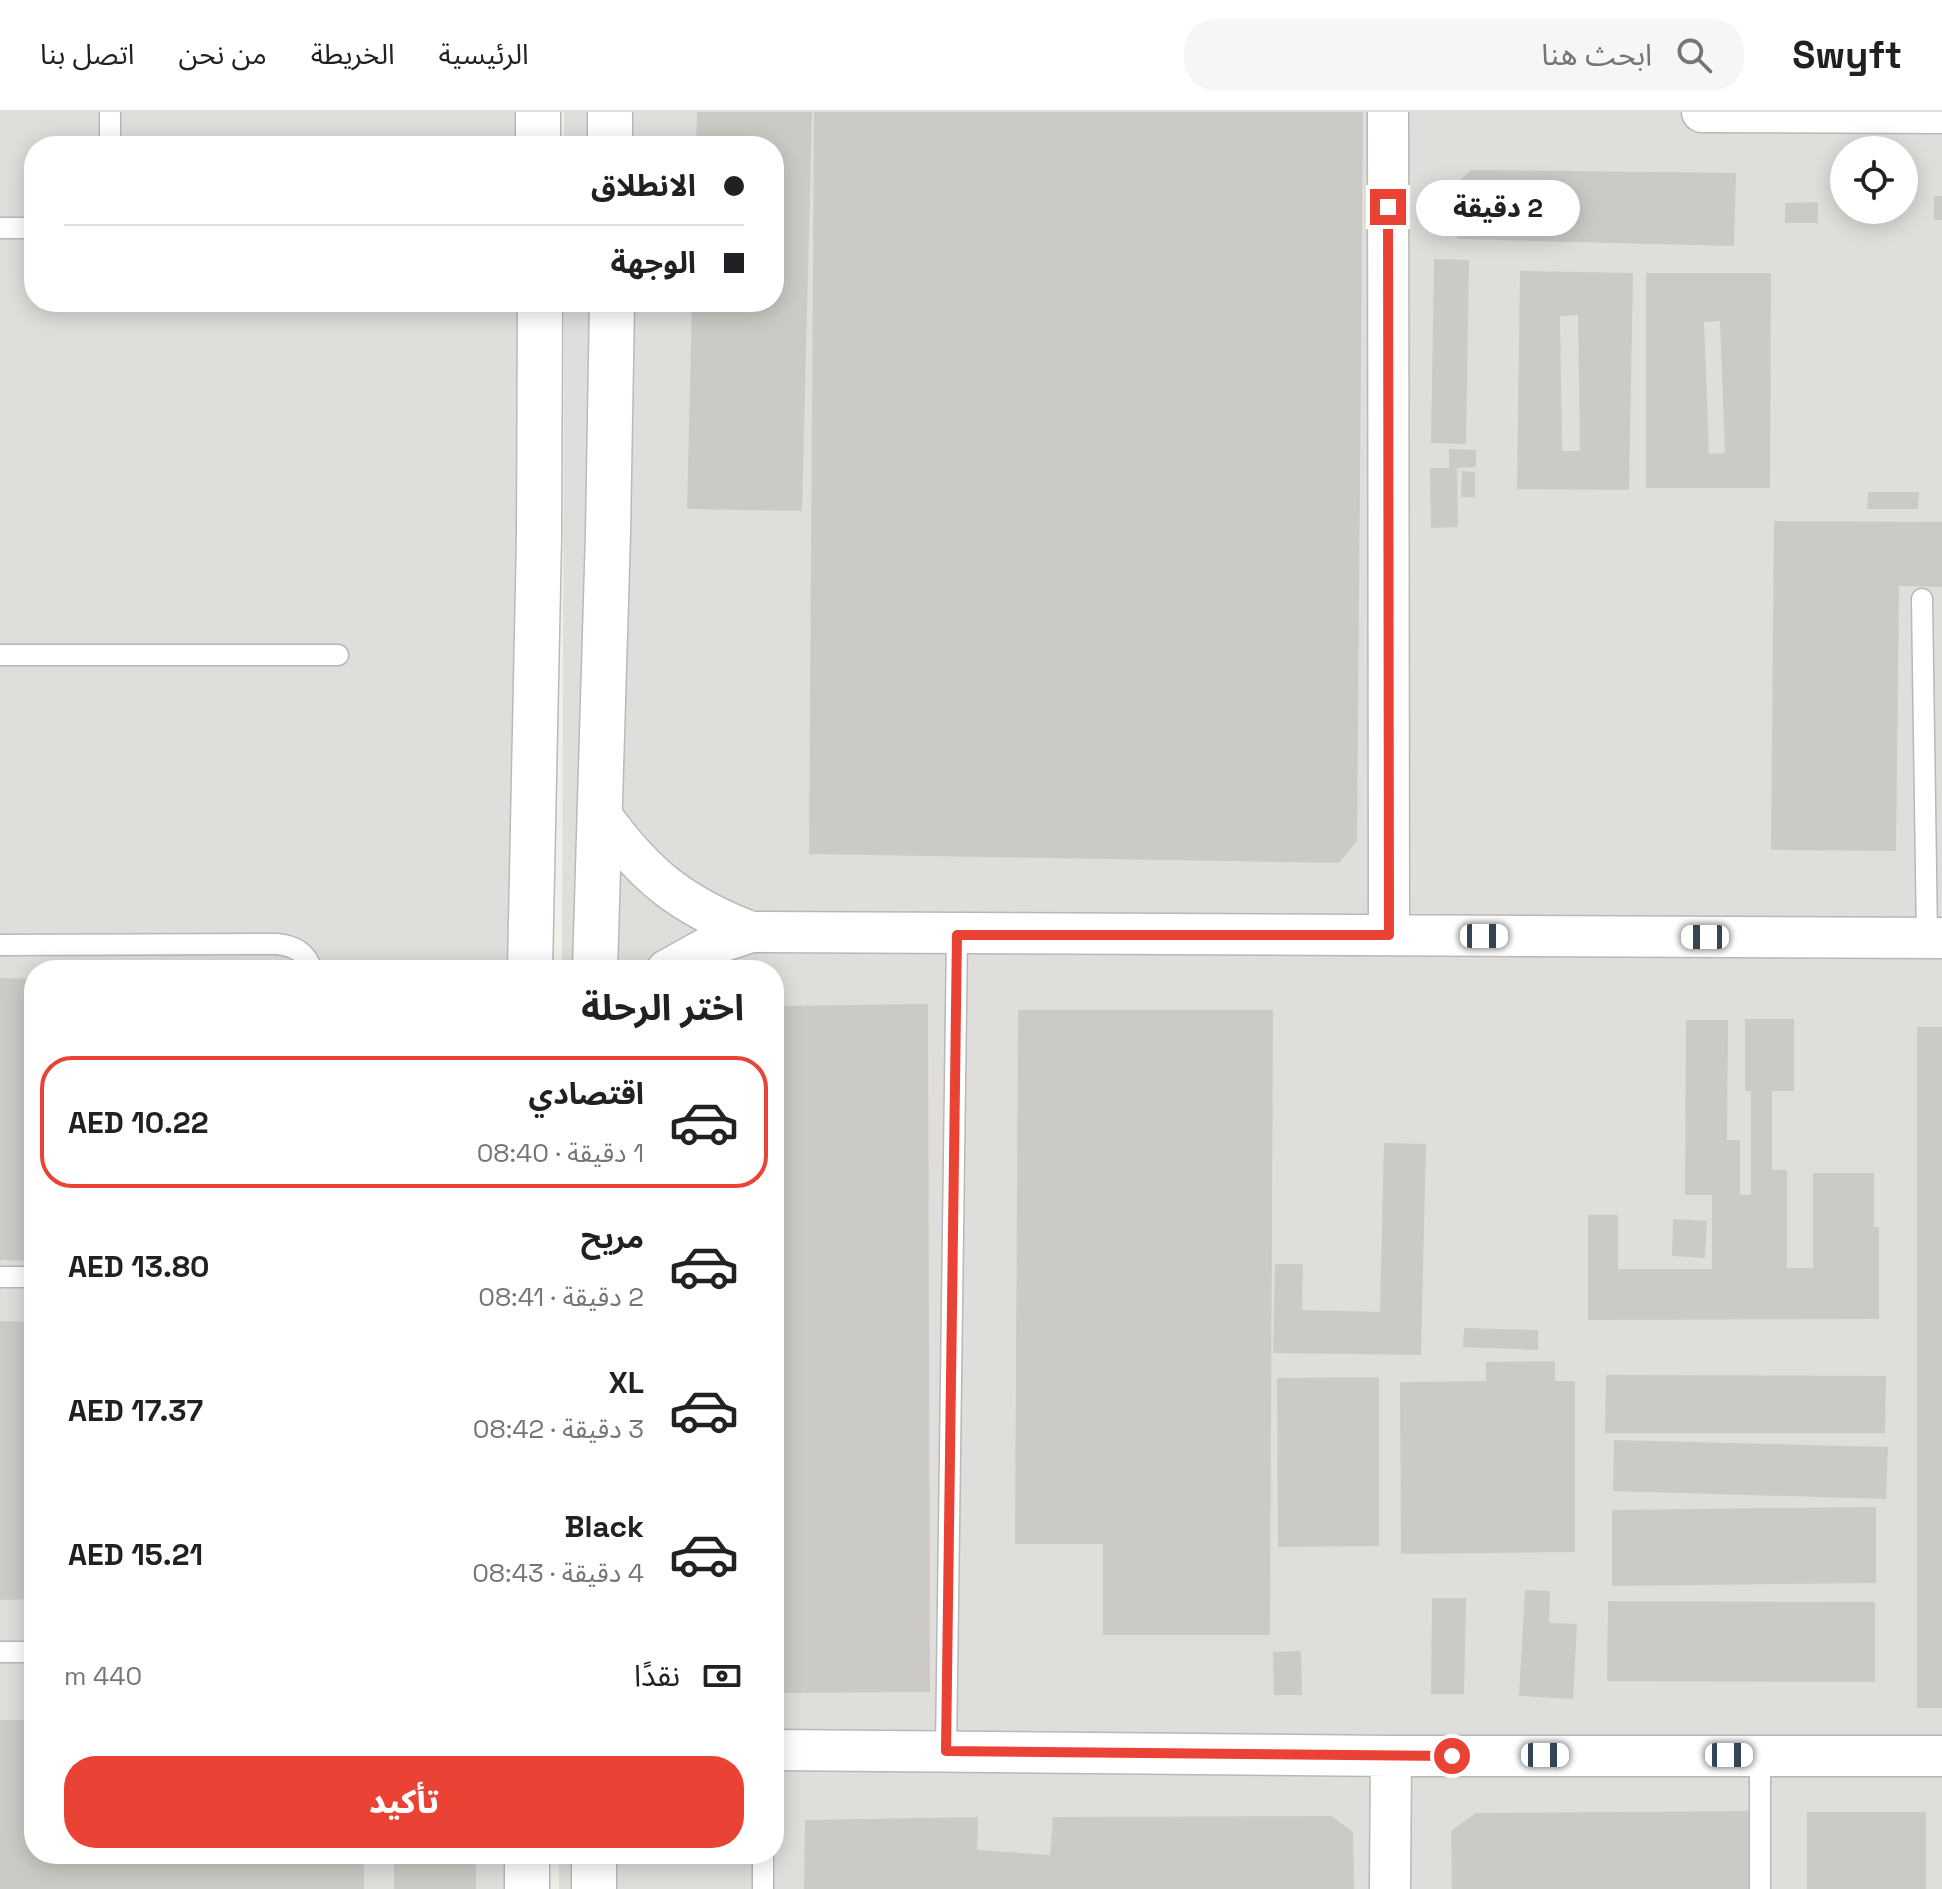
<!DOCTYPE html>
<html lang="ar">
<meta charset="utf-8">
<style>
body{margin:0;font-family:"Space Grotesk","Noto Sans Arabic",sans-serif;background:#f6f6f6;color:#202124;direction:rtl;height:100vh;display:flex;flex-direction:column;font-size:30px;white-space:nowrap}
*{box-sizing:border-box;margin:0}
p{font-size:26px;color:#757577}
.icon{flex:none;width:44px;height:44px;fill:none;stroke:currentColor;stroke-width:2;stroke-linecap:round;stroke-linejoin:round}
.map{position:relative;flex:1;overflow:hidden;direction:ltr}
.details{position:absolute;left:24px;top:848px;width:760px;height:904px;display:flex;flex-direction:column;background:#fff;border-radius:32px;box-shadow:0 4px 20px #0003;direction:rtl}
.details>*{flex:none}
.top-card{position:absolute;left:24px;top:24px;width:760px;height:176px;border-radius:32px;box-shadow:0 4px 20px #0003;direction:rtl;display:grid;align-content:center;height:176px;padding:0 40px;background:#fff}
.tools{position:absolute;left:1830px;top:24px;display:grid;gap:16px}
.tools a{display:grid;place-items:center;width:88px;height:88px;border-radius:50%;background:#fff;box-shadow:0 4px 20px #0003;font-size:40px}
.end{position:absolute;width:36px;height:36px;margin:-18px;border:10px solid #ea4335;background:#fff;box-shadow:0 0 0 4px #fff}
.from{border-radius:50%}
.bubble{position:absolute;height:56px;border-radius:28px;background:#fff;box-shadow:0 4px 20px #0003;font-size:26px;font-weight:800;line-height:56px;text-align:center;direction:rtl}
.car{position:absolute;width:24px;height:48px;margin:-24px -12px;border-radius:10px;box-shadow:0 0 6px 2px #0007;background:linear-gradient(#fff 24%,#345 0 40%,#fff 0 76%,#345 0 86%,#fff 0)}
.top-card b{display:flex;align-items:center;gap:28px;height:76px;font-size:30px}
.top-card b+b{border-top:2px solid #e0e0e0}
.top-card i{width:20px;height:20px;background:#202124}
ul{padding:0;list-style:none}
li{display:flex;align-items:center;gap:24px;height:132px;margin:0 16px 12px;padding:0 24px;border:4px solid transparent;border-radius:32px}
li div{flex:1}
li b{display:block;font-size:30px}
li em{font-style:normal;font-weight:800}
li.selected{border-color:#ea4335}
li>.icon{width:72px;height:72px;stroke-width:1.5}
h2{padding:0 40px;font-size:36px;line-height:96px}
.pay{display:flex;align-items:center;gap:20px;height:88px;padding:0 40px;font-size:30px}
.pay p{margin-inline-start:auto}
.primary-button{display:flex;gap:16px;margin-top:auto;padding:16px 40px}
.primary-button a{flex:1;height:92px;border-radius:32px;background:#ea4335;color:#fff;font-size:32px;font-weight:800;line-height:92px;text-align:center}
header{display:flex;align-items:center;gap:48px;box-sizing:border-box;height:112px;padding:0 40px;background:#fff;border-bottom:2px solid #e0e0e0}
header strong{font-size:38px}
nav{display:flex;gap:44px;margin-inline-start:auto;font-size:28px}
.search{width:560px;height:72px;background:#f6f6f6;display:flex;align-items:center;gap:20px;box-sizing:border-box;padding:0 28px;border-radius:32px;color:#757577;font-size:30px}
.map>svg:first-child{display:block}
</style>
<header>
<strong>Swyft</strong>
<div class="search"><svg class="icon" aria-label="search" viewBox="0 0 24 24"><circle cx="10" cy="10" r="6"/><path d="M15 15l6 6"/></svg>ابحث هنا</div>
<nav><a>الرئيسية</a><a>الخريطة</a><a>من نحن</a><a>اتصل بنا</a></nav>
</header>
<div class="map">
<svg width="1942" height="1777" viewBox="0 0 1942 1777">
<rect width="100%" height="100%" fill="#f1efe8"/>
<!-- industrial -->
<path fill="#e0deda" fill-rule="evenodd" d="M0,0H543L542,34H34V190H540L529,858H34V1742H514L513,1777H0Z
M564,0H1942V1777H559V1742H774V858H562L564,190H774V34H564ZM1844,38H1904V98H1844Z"/>
<!-- building -->
<path fill="#cccac5" fill-rule="evenodd" d="M697,0H812L802,399L687,397L692,190H774V34H696Z
M814,0H1363L1357,729L1339,751L809,742Z
M1471,58L1736,61L1734,134L1457,127L1460,68Z
M1934,84H1942V108H1934Z
M1818,90V111H1785V91Z
M1434,147L1469,148L1466,332L1431,331Z
M1520,159L1633,161L1629,378L1517,377ZM1578,203L1580,339H1562L1560,204Z
M1646,161H1771L1770,376H1646ZM1720,209L1725,341L1709,342L1704,210Z
M1449,337L1476,338V355L1457,356L1458,415L1431,416L1430,356H1449Z
M1462,359L1475,360V385H1461Z
M1868,380H1919L1918,397H1867Z
M1774,409L1942,410V475L1899,474L1896,739L1771,738Z
M0,866L34,867V1149L0,1148Z
M928,892L930,1580L774,1581V894Z
M1018,898H1273L1270,1523H1103V1432H1015Z
M1745,907H1794V979H1772V1058H1787V1156H1813V1061H1874V1115H1879V1207L1588,1208V1103H1618V1157H1712V1083H1685L1686,908H1728L1727,1028H1740V1083H1751V979H1745Z
M1917,915H1942V1596H1917Z
M1384,1031L1426,1032L1421,1243L1273,1241L1275,1152H1303L1302,1198L1380,1200Z
M1673,1107L1707,1109L1705,1146L1672,1144Z
M0,1209L34,1210V1487L0,1488Z
M1464,1216L1538,1218V1238L1463,1235Z
M1555,1249V1269H1575V1440L1401,1442L1400,1270L1486,1269V1250Z
M1606,1263L1886,1264L1885,1321H1605Z
M1379,1265V1434L1278,1435L1277,1266Z
M1614,1328L1888,1335L1886,1387L1613,1379Z
M1876,1395V1471L1612,1474V1398Z
M1525,1478L1550,1479L1549,1511L1577,1512L1573,1587L1519,1584Z
M1432,1486H1466L1464,1582H1431Z
M1608,1489L1875,1490V1570L1607,1569Z
M1301,1539L1302,1583H1274L1273,1540Z
M0,1608H34V1742H364V1777H0Z
M1755,1699V1777H1452L1451,1719L1476,1701Z
M1807,1700H1926V1777H1807Z
M1331,1704L1353,1720L1354,1777H804L805,1708L978,1705L977,1738L1050,1743L1053,1705Z
M394,1742H476V1777H394Z"/>
<g fill="none" stroke-linecap="round" stroke-linejoin="round">
<defs>
<path id="lane" d="M110,34V0
M0,116H34
M1922,487L1927,826
M0,543H338
M0,833L277,832C295,834 306,840 312,858
M0,1165H34
M0,1540H34
M946,1639L957,823
M763,1742V1777
M1760,1777V1643"/>
<path id="street" d="M1388,0L1389,823
M1702,0L1942,1
M601,703C645,764 681,793 751,820
M667,858L712,833L751,820L1942,826
M774,1638L1391,1644H1942
M1390,1777L1391,1644"/>
<path id="secondary" d="M538,0V34
M610,0V34
M530,858L539,425L540,190
M595,858L608,421L612,190
M527,1742V1777
M594,1777V1742"/>
</defs>
<!-- lane casing -->
<use href="#lane" stroke="#b5b8bc" stroke-width="23"/>
<!-- street casing -->
<use href="#street" stroke="#b5b8bc" stroke-width="43"/>
<!-- secondary casing -->
<use href="#secondary" stroke="#b6babf" stroke-width="47"/>
<!-- lane -->
<use href="#lane" stroke="#fff" stroke-width="20"/>
<!-- street -->
<use href="#street" stroke="#fff" stroke-width="40"/>
<!-- secondary -->
<use href="#secondary" stroke="#fff" stroke-width="44"/>
</g>
<g fill="none" stroke-linecap="round" stroke-linejoin="round">
<!-- route -->
<path stroke="#ea4335" stroke-width="10" d="M1388,95L1389,823H957L946,1639L1452,1644"/>
</g>
</svg>
<div class="tools">
<a><svg class="icon" aria-label="locate" viewBox="0 0 24 24"><circle cx="12" cy="12" r="6"/><path d="M12 2v4M12 18v4M2 12h4M18 12h4"/></svg></a>
</div>
<i class="end from" style="left:1452px;top:1644px"></i>
<i class="end" style="left:1388px;top:95px"></i>
<div class="bubble" style="left:1416px;top:68px;width:164px">2 دقيقة</div>
<i class="car" style="left:1484px;top:824px;rotate:90deg"></i>
<i class="car" style="left:1705px;top:825px;rotate:270deg"></i>
<i class="car" style="left:1545px;top:1643px;rotate:90deg"></i>
<i class="car" style="left:1729px;top:1643px;rotate:90deg"></i>
<div class="top-card">
<b><i class="from"></i>الانطلاق</b>
<b><i></i>الوجهة</b>
</div>
<section class="details">
<h2>اختر الرحلة</h2>
<ul>
<li class="selected"><svg class="icon" aria-label="car" viewBox="0 0 24 24"><path d="M5 17H2v-5l4-1 3-4h7l3 4 3 1v5h-3M9 17h6M6 11h13"/><circle cx="7" cy="17" r="2"/><circle cx="17" cy="17" r="2"/></svg><div><b>اقتصادي</b><p>1 دقيقة · 08:40</p></div><em>AED 10.22</em></li>
<li><svg class="icon" aria-label="car" viewBox="0 0 24 24"><path d="M5 17H2v-5l4-1 3-4h7l3 4 3 1v5h-3M9 17h6M6 11h13"/><circle cx="7" cy="17" r="2"/><circle cx="17" cy="17" r="2"/></svg><div><b>مريح</b><p>2 دقيقة · 08:41</p></div><em>AED 13.80</em></li>
<li><svg class="icon" aria-label="car" viewBox="0 0 24 24"><path d="M5 17H2v-5l4-1 3-4h7l3 4 3 1v5h-3M9 17h6M6 11h13"/><circle cx="7" cy="17" r="2"/><circle cx="17" cy="17" r="2"/></svg><div><b>XL</b><p>3 دقيقة · 08:42</p></div><em>AED 17.37</em></li>
<li><svg class="icon" aria-label="car" viewBox="0 0 24 24"><path d="M5 17H2v-5l4-1 3-4h7l3 4 3 1v5h-3M9 17h6M6 11h13"/><circle cx="7" cy="17" r="2"/><circle cx="17" cy="17" r="2"/></svg><div><b>Black</b><p>4 دقيقة · 08:43</p></div><em>AED 15.21</em></li>
</ul>
<div class="pay"><svg class="icon" aria-label="cash" viewBox="0 0 24 24"><path d="M3 7h18v10H3z"/><circle cx="12" cy="12" r="2"/></svg>نقدًا<p>440 m</p></div>
<div class="primary-button"><a>تأكيد</a></div>
</section>
</div>
